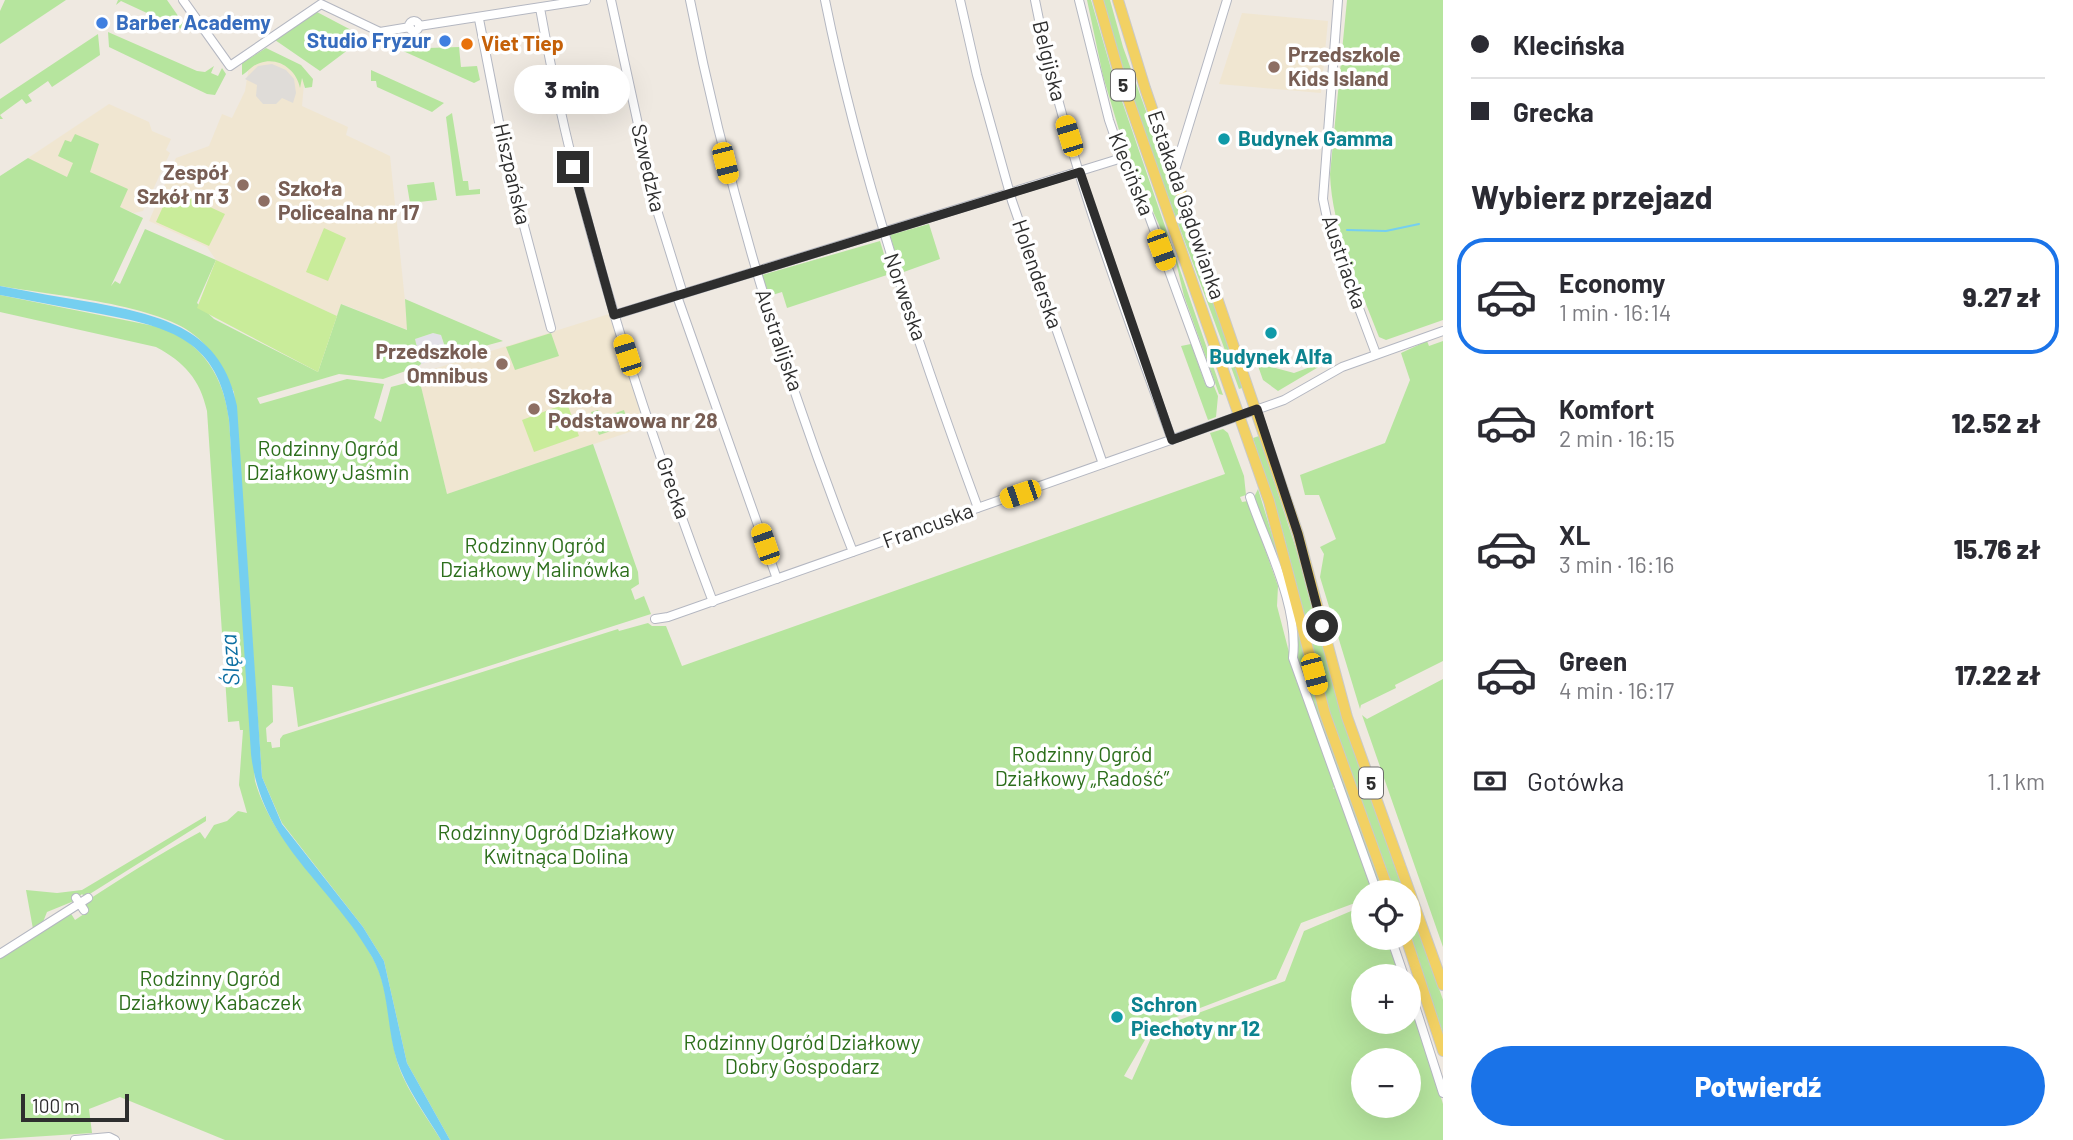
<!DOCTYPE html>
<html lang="pl">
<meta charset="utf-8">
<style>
body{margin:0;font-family:Barlow,sans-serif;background:#f7f7f7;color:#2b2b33;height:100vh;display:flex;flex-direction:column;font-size:26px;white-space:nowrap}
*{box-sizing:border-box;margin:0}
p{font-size:23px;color:#7c7c81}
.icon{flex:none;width:38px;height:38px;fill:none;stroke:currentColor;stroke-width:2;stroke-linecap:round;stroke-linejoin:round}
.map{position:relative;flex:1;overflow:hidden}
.drawer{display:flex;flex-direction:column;background:#fff;width:630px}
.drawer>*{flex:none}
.hud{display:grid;align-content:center;height:154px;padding:0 28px;background:#fff}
.controls{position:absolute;left:1351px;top:880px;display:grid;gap:14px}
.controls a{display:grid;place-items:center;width:70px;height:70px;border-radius:50%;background:#fff;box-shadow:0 7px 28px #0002;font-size:35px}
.scale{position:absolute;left:21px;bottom:18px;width:108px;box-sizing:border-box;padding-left:7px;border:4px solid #2e2e2e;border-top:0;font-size:19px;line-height:24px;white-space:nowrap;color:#2e2e2e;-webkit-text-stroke:5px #fff;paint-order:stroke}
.end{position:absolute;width:32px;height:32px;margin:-16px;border:9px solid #2e2e2e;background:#fff;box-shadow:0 0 0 4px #fff}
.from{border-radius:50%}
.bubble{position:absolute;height:49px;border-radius:24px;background:#fff;box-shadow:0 7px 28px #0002;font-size:23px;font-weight:800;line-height:49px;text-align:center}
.car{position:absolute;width:21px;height:42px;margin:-21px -10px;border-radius:9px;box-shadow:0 0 5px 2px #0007;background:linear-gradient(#f5c518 24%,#345 0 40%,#f5c518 0 76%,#345 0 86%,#f5c518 0)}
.hud b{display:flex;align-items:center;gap:24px;height:66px;font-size:26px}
.hud b+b{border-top:2px solid #e1e1e2}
.hud i{width:18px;height:18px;background:#2b2b33}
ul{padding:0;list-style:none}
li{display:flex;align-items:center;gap:21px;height:116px;margin:0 14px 10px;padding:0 14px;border:4px solid transparent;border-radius:28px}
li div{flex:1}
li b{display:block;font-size:26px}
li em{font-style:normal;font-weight:800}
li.selected{border-color:#1a73e8}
li>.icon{width:63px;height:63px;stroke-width:1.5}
h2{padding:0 28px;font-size:32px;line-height:84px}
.pay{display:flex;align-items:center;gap:18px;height:77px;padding:0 28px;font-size:26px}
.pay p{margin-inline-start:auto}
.cta{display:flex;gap:14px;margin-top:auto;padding:14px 28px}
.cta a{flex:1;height:80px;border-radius:42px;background:#1a73e8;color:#fff;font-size:28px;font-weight:800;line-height:80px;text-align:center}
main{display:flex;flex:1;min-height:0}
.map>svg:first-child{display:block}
</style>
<main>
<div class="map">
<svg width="1443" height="1140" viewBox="0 0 1443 1140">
<rect width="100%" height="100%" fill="#efe9e1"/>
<!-- industrial -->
<path fill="#e3e1e8" d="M433,333L441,335L447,356L421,364L415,339Z"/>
<!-- education -->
<path fill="#f0e6d1" d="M1242,13L1328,21L1321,93L1219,84Z
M264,57L297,69L304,83L302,106L348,127L346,135L390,156L408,330L342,304L337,316L216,260L207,247L149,221L176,158L209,146L222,114L232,118L245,91L250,60Z
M109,104L149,122L152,131L171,139L166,150L170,153L143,211L134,213L119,207L28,158Z
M609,314L647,426L447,494L418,374Z"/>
<!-- green -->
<path fill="#b6e59e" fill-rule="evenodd" d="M5,0H66L0,44V11Z
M118,0H167L190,33L121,1L116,5Z
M1087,0H1091L1112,72L1223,395L1219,394L1184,296L1172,245L1163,234L1122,140L1103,76Z
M1102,0H1110L1123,47L1245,387L1239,389C1193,260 1141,132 1102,0Z
M1347,0H1443V320L1386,340L1379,337C1359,284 1332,231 1330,174Z
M317,12L355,32L356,39L361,40L320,71L275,40Z
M108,32L197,71L205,72L214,66L211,73L218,76L222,68L226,74L215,95L207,94L109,47Z
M98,34L100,55L52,87L48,81L28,95L32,101L26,104L22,99L0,115L3,119H0V99Z
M427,34L428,48L459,47L461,67L477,66L480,80L474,83L392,46L386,35Z
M266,48L301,65L313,79L312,87L305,88L302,78L300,88C297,70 278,56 260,63C252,65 247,73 242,75V63Z
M371,70L444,103L432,112L377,87L376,81H371Z
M452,113L463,181H468L469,190L480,189V194L456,196L446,117Z
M75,134L99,144L90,172L128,189L120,207L143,218L111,286L115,281L120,284L145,229L216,260L197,303L214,319L318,372L341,304L407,330L405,299L503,341L448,356L441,335L433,333L415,339L421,364L417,367L383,379L339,374L257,398L260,404L347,379L384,384L374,418L381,422L391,387L406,383L418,374L447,494L593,444L638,572L639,584L631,589L635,600L644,596L651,614L298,727L293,687L272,685L273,722L266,728L267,742H271L272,748L280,747V739L283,735L618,629L619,631L648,623L652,626H666L682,666L1225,474L1210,433L1223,429L1228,433L1244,476L1246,495L1240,497L1242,502L1248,501L1278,586L1277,606L1297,683H1300L1335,785L1333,789L1336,788L1374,892H1363V900L1301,923L1276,979L1153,1026L1124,1076L1132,1080L1151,1038L1163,1026L1285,981L1304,931L1363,906V938H1387L1401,976H1363V1022H1409V992L1443,1104V1140H450L407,1063L384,961L363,927L282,823L262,777L234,392C223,375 213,351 198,338C162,304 50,295 0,286V176L28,158L67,177L73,163L58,156L65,140L71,142ZM1363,1060H1409V1106H1363Z
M434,182L437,200L410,203L407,185Z
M929,224L940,259L901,273L890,235Z
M880,241L890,274L787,308L782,292L769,296L762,275Z
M0,295L164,328C204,345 224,378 229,420L255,781C276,853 342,896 375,962C390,993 388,1029 397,1061C405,1088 426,1116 441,1140H225L120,1097L89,1109L92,1133L0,1139V957L70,912L75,920L87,912L85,902C121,879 157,855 200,832L205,839L214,825L227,821L238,811L247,813L239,785L243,730H240L239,721L228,722L207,411C200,379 184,362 156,347L0,312Z
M551,333L559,356L515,370L506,347Z
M1427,341L1429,346L1443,341V661L1395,685L1396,688L1361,705L1360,709L1320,577L1324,554L1320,547L1336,539L1319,495H1305L1300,475L1385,443L1410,380L1401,353Z
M1191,344L1206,386L1213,384L1218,396L1216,417L1208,420L1181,346Z
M1332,359L1278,391L1263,380L1257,363L1294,373Z
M598,410L601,418L624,410L629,425L599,435L591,412Z
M1259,436L1307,582L1346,726L1405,892H1394L1329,710L1280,521L1253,438Z
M1258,489L1282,567L1323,724L1384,892H1380L1296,655L1297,634L1254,497Z
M1443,679V947L1362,715L1367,719Z
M206,816V821L85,897L82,894L74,901L47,912L43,922L33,929L26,890L57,893L82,890Z
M1412,911L1443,1000V1034L1409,934V912Z"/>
<!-- pitch -->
<path fill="#c9ec9a" d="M171,189L225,214L209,246L156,222Z
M324,228L346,238L328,281L306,272Z
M216,260L337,316L318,372L197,308Z
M567,403L579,436L534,452L522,420Z"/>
<!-- plaza -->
<path fill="#dfdcd8" d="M272,64L286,70L294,79L296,93L293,103L282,98L276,104H263L256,96L257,85L245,79L258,66Z"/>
<!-- water -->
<path fill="#75cff0" d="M0,286C32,292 64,298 96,303C163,316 222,329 237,406L262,777L282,824L363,927L384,961L407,1063L450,1140H441C426,1115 406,1088 397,1061C386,1027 390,989 372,957C331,884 261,844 251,754L229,420C219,340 170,327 101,314C67,308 34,301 0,295Z"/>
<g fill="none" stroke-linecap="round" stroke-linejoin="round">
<!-- stream -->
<path stroke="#75cff0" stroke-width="2" d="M1347,230L1386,231L1419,224"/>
<defs>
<path id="minor" d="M183,0L230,66L321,4L380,32L410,27
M611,0L656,207L683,294
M690,0C727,189 783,373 853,552
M825,0C860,174 917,342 978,508
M960,0L977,75L1012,201L1103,464
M1035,0C1064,150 1120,297 1172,440
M1079,0L1109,120L1122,158L1145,205L1210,383
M1338,0L1323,199L1329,228L1376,354
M540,8C576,211 640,409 713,602
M479,19L506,158L551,328
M409 26a5 5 0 1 1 10 0a5 5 0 1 1-10 0Z
M419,26L586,0
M1175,170L1227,0
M677,296L777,579
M614,315L1122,158
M1250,497C1267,547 1299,605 1293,658L1377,892
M655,619L668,617L1284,400L1342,367L1443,331
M76,898L84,910
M1391,938L1404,976
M0,954L88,898
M1409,987L1443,1093
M75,1140L109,1137L115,1140"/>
<path id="major" d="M1098,0L1118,70L1269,501L1325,714L1389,892
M1118,0L1145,88L1298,534L1347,717L1443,985
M1406,938L1443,1051"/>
</defs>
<!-- minor casing -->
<use href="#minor" stroke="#b4b7c1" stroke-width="10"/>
<!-- major casing -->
<use href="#major" stroke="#c9c9c9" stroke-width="12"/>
<!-- minor -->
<use href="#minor" stroke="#fff" stroke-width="8"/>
<!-- major -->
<use href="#major" stroke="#f2d163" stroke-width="10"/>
</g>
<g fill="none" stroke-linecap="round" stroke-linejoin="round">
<!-- route -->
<path stroke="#2e2e2e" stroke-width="9" d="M573,167L614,315L1080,172L1172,440L1257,409L1298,534L1322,626"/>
</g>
<!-- markers -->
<g fill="#3f7fe0" stroke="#fff" stroke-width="2.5">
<circle cx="102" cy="23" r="7"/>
<circle cx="445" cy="41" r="7"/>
</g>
<circle fill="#e8710a" stroke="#fff" stroke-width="2.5" cx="467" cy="44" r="7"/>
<g fill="#8d6e63" stroke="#fff" stroke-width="2.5">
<circle cx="1274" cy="67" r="7"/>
<circle cx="243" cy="185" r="7"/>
<circle cx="264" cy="201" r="7"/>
<circle cx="502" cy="364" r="7"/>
<circle cx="534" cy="409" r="7"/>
</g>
<g fill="#0f9aa8" stroke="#fff" stroke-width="2.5">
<circle cx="1224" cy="139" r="7"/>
<circle cx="1271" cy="333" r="7"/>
<circle cx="1117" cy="1017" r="7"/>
</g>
<g text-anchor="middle" stroke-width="7" stroke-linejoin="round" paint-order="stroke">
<!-- shield labels -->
<g fill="#fff" stroke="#6d6d6d" stroke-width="2">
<rect x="1111" y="69.5" width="24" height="31" rx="5"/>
<rect x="1359" y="767.5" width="24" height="31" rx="5"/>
</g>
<g font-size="19" font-weight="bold" fill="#2e2e2e">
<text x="1123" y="92">5</text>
<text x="1371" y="790">5</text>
</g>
<!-- shop labels -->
<g font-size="21" font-weight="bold" fill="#366cbe" stroke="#fff" text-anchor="start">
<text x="116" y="30">Barber Academy</text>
<text x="431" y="48" text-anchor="end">Studio Fryzur</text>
</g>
<!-- food labels -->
<g font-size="21" font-weight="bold" fill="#c56008" stroke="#fff" text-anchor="start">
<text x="481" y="51">Viet Tiep</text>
</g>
<!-- education labels -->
<g font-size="21" font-weight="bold" fill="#785e54" stroke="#fff" text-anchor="start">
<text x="1288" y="62">Przedszkole<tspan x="1288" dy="24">Kids Island</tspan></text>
<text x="229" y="180" text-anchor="end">Zespół<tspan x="229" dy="24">Szkół nr 3</tspan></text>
<text x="278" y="196">Szkoła<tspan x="278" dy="24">Policealna nr 17</tspan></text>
<text x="488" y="359" text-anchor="end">Przedszkole<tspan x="488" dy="24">Omnibus</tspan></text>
<text x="548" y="404">Szkoła<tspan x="548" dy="24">Podstawowa nr 28</tspan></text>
</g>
<!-- street labels -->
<g font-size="21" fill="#2e2e2e" stroke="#fff">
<text transform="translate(1049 61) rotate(76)" y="7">Belgijska</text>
<text transform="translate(648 168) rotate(77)" y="7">Szwedzka</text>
<text transform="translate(512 174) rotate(77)" y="7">Hiszpańska</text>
<text transform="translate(1131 174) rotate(68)" y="7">Klecińska</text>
<text transform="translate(1186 205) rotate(71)" y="7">Estakada Gądowianka</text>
<text transform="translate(1344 262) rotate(71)" y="7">Austriacka</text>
<text transform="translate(1037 274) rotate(71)" y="7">Holenderska</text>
<text transform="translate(905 297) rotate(71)" y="7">Norweska</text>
<text transform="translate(779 340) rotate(71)" y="7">Australijska</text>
<text transform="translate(673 488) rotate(71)" y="7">Grecka</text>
<text transform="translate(928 526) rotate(-20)" y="7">Francuska</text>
</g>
<!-- culture labels -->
<g font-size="21" font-weight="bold" fill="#0d838f" stroke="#fff" text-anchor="start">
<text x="1238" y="146">Budynek Gamma</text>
<text x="1271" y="364" text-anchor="middle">Budynek Alfa</text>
<text x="1131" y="1012">Schron<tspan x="1131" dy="24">Piechoty nr 12</tspan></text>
</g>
<!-- park labels -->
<g font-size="21" fill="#2c6e1b" stroke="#fff">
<text x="328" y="456">Rodzinny Ogród<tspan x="328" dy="24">Działkowy Jaśmin</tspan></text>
<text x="535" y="553">Rodzinny Ogród<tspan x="535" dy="24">Działkowy Malinówka</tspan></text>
<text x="1082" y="762">Rodzinny Ogród<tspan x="1082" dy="24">Działkowy „Radość”</tspan></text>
<text x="556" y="840">Rodzinny Ogród Działkowy<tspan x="556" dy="24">Kwitnąca Dolina</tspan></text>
<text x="210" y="986">Rodzinny Ogród<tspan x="210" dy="24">Działkowy Kabaczek</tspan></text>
<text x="802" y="1050">Rodzinny Ogród Działkowy<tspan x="802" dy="24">Dobry Gospodarz</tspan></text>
</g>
<!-- water labels -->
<g font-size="23" font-style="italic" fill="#0d6fa3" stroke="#fff">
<text transform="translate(230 660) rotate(-94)" y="8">Ślęza</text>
</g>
</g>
</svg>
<div class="controls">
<a><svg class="icon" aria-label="locate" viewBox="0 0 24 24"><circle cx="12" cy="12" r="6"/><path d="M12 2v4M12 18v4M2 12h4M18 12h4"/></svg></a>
<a>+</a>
<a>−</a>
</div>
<div class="scale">100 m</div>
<i class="end from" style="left:1322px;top:626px"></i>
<i class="end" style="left:573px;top:167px"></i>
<div class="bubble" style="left:514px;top:65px;width:116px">3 min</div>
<i class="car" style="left:1069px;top:136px;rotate:343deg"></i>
<i class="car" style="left:725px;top:163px;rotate:166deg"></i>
<i class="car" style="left:1161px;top:250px;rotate:160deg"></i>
<i class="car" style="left:627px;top:355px;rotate:342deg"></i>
<i class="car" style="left:1020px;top:494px;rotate:251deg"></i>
<i class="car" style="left:765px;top:544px;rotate:341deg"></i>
<i class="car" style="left:1314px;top:674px;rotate:165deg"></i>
</div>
<section class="drawer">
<div class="hud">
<b><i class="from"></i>Klecińska</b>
<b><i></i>Grecka</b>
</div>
<h2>Wybierz przejazd</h2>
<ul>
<li class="selected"><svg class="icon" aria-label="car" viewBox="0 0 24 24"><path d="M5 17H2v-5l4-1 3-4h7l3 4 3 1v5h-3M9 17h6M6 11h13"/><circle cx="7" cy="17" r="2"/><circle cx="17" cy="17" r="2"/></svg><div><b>Economy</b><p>1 min · 16:14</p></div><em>9.27 zł</em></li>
<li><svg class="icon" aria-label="car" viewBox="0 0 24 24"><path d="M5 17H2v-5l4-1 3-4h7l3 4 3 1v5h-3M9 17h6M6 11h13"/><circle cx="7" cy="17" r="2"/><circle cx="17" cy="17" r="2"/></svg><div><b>Komfort</b><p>2 min · 16:15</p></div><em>12.52 zł</em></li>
<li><svg class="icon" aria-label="car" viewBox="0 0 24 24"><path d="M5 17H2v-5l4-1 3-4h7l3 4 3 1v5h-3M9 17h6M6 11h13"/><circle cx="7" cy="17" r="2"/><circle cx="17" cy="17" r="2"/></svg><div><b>XL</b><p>3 min · 16:16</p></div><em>15.76 zł</em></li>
<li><svg class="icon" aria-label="car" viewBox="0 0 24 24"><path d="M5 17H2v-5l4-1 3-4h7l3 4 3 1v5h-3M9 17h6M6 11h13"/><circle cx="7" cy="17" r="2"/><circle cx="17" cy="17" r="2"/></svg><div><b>Green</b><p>4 min · 16:17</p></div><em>17.22 zł</em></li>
</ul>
<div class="pay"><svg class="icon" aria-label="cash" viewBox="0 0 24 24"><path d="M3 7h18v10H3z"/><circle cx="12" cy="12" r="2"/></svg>Gotówka<p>1.1 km</p></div>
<div class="cta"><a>Potwierdź</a></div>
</section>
</main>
